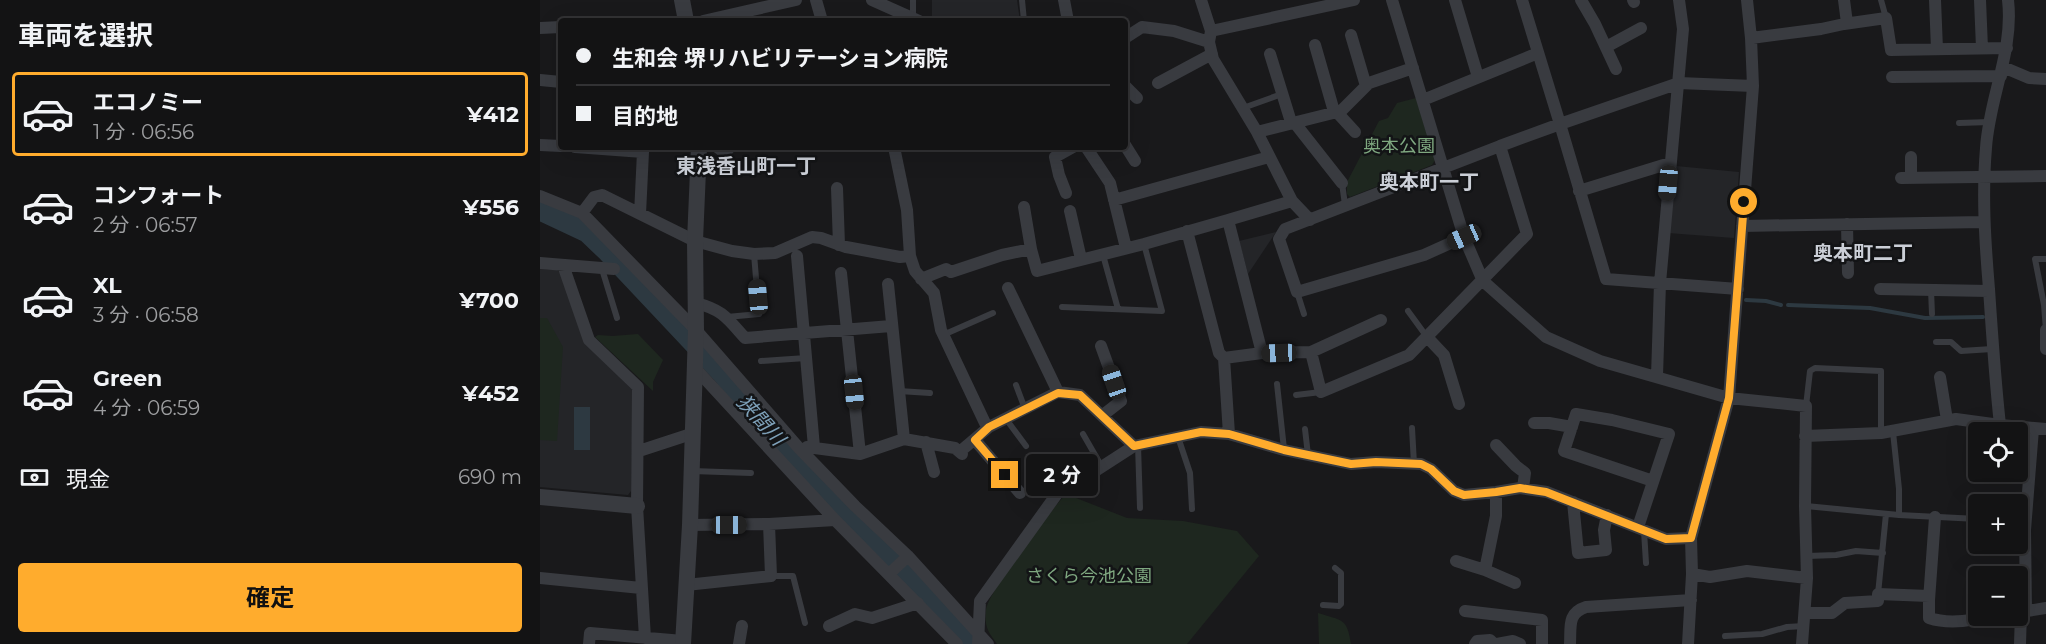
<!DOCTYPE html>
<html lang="ja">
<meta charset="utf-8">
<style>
body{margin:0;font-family:Montserrat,"Noto Sans JP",sans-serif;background:#1c1c1d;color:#f1f3f6;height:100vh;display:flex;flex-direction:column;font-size:22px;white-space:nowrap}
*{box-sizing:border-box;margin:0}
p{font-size:20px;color:#9d9ea0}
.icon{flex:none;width:33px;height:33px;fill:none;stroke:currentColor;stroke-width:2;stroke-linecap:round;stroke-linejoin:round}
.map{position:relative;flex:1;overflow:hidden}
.panel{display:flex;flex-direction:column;background:#131314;width:540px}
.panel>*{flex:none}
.hud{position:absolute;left:18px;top:18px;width:570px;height:132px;border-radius:6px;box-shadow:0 6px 24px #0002,0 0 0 2px #323234;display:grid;align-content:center;height:132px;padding:0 18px;background:#131314}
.fabs{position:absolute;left:1428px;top:422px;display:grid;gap:12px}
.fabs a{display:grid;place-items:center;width:60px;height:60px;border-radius:6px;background:#131314;box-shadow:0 6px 24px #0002,0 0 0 2px #323234;font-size:30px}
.end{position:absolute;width:27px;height:27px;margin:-14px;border:8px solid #ffac2d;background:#111;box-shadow:0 0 0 3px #111}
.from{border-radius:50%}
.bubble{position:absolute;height:42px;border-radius:6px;background:#131314;box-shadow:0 6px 24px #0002,0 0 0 2px #323234;font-size:20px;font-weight:700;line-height:42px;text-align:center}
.car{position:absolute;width:18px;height:36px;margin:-18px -9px;border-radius:8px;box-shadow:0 0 4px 2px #0007;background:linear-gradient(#222 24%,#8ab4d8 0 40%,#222 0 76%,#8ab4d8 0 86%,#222 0)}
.hud b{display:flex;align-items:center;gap:21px;height:57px;font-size:22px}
.hud b+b{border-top:2px solid #323234}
.hud i{width:15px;height:15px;background:#f1f3f6}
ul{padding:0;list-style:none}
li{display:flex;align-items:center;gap:18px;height:84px;margin:0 12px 9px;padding:0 6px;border:3px solid transparent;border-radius:6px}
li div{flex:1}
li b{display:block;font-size:22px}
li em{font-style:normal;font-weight:700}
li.active{border-color:#ffac2d}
li>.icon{width:54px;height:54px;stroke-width:1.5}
h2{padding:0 18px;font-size:27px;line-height:72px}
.pay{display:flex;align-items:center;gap:15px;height:66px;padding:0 18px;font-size:22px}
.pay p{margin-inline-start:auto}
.button{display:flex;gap:12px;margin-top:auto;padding:12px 18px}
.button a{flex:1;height:69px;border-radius:6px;background:#ffac2d;color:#111;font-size:24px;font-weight:700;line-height:69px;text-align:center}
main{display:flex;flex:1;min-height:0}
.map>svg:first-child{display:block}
</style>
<main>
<section class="panel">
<h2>車両を選択</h2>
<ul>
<li class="active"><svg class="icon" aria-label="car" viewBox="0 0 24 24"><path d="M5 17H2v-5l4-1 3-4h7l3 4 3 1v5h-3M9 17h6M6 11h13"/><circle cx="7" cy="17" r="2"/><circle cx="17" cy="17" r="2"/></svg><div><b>エコノミー</b><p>1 分 · 06:56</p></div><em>¥412</em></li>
<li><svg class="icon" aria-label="car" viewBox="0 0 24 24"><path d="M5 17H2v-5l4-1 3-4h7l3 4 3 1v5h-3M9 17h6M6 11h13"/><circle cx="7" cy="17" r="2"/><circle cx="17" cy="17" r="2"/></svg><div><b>コンフォート</b><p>2 分 · 06:57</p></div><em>¥556</em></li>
<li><svg class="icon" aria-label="car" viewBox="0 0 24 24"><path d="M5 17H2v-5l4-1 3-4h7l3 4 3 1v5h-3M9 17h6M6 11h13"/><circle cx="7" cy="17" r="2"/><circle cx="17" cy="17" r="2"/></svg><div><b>XL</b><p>3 分 · 06:58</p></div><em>¥700</em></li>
<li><svg class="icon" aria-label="car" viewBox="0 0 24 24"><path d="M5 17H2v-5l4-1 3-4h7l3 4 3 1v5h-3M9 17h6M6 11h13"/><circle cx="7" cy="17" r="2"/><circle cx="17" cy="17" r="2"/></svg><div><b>Green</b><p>4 分 · 06:59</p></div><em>¥452</em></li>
</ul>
<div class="pay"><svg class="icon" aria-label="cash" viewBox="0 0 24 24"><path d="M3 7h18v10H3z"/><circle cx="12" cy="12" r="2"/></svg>現金<p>690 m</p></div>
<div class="button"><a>確定</a></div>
</section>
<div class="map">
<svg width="1506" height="644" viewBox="0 0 1506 644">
<rect width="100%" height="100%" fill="#19191b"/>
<!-- built -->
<path fill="#242528" d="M392,0H477L480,21H392Z
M1136,166L1199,172L1194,238L1128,233Z
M736,232L708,274L699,241Z
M0,269L17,270L21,273L46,345L93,390L91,491L88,495L0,487Z"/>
<!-- green -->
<path fill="#1e271f" d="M876,98L895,160L892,165L810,197L807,194V182L839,121L848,118L857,103Z
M0,318H7L23,347L17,441L0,440Z
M98,334L123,360L113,382V391L55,337L58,335L73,336Z
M526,494L587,518L643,521L697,531L719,556L647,644H457C448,632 444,626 446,610C449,590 509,512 526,494Z
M778,613C802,621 807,617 811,644H779Z"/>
<!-- water -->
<path fill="#2d3941" d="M34,407H50V450H34Z"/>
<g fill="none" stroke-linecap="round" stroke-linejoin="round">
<!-- stream -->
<path stroke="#2d3941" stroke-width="4" d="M1206,300L1226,301L1241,305
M1248,305L1330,308L1385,318L1443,317"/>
<!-- river -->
<path stroke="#2d3941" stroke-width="21" d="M0,210L47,232L68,252L180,371L251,454L433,644"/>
<!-- service -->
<path stroke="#393b40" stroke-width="6" d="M482,0L484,21
M1341,0L1346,18
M373,17V0
M703,108L742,94
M1419,123L1450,122
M802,183L805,205
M563,255L578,309
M62,269L77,318
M1391,290L1392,314
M757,292L764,314
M522,307L622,311L604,244
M868,311L887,337
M187,317L219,314L214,254
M1506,330L1504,305L1495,259H1506
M403,335L453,313
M1396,342H1411L1421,351L1452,349
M221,361L266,358
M737,384L744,449
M476,385L485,409
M359,391L390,393
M756,395L781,392
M1266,406L1270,371L1275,368L1341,371V433
M466,419L486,446
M872,428L874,464
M765,429L768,455
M1353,432L1359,489V515
M543,434L562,467
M638,437L650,473L652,509
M598,445L600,508
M152,471L211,473
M1266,506L1359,515L1438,519
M1104,531L1106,563
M1267,556L1296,555L1316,551L1343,553
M231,576H253L265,623
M1338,594L1346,514
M783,605L799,606L801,604V573L795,568
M1185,636L1222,634L1247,627L1264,626"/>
<!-- minor -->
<path stroke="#393b40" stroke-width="12" d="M276,0L282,21
M332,0L379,21
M524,0L528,21
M661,0L671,31L669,42L673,59L717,132L752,201L770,220
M852,0L924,237L943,281L1006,337L1060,361L1189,398L1266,406L1265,506L1267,578L1262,644
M915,0L938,77
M982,0L1020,124L1139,83L1213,86
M1041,0L1055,24L1076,69
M1093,0L1094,2
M1304,0L1307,23
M1395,0L1397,49
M1440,0L1442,48
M1468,0C1474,51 1449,98 1446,148C1442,195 1445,241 1449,289C1452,334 1455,379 1460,425L1506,429
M163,21L256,0
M0,28L21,27
M671,31L814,0
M811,35L826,86
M585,38L602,27L634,31L669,42
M1211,38L1281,29L1304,24L1346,18L1351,50L1467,48
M775,45L793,108L815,132
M1066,47L1101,28
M730,54L751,122
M1463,67L1489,78L1506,79
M1352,77L1461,76
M0,80L21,82
M618,83L672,54
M585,86L597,98
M883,100L998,53
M754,122L802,183
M717,132L801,111L829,83L873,68
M0,145L21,146
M585,145L595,161
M35,147L103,152L100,214
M177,147L185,153L190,147
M354,147L367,210L370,256L375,271L394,293L401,330L445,423L449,427
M546,147L570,183L586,248
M1371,157V178
M1361,178L1506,176
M297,188L299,245
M1039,191L1130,163
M526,193L519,175L515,157L533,147
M0,196L42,213L156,330L258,447L315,506L368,556L448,644
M574,200L729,157
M484,207L491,249
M530,211L541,259
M42,213L54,197L62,195L155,241L192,251L214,254L235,253L272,237L281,238L306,247L360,257L370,256
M1307,224L1308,273
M1202,226L1443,222
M647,231L679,353L684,358
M924,237L884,255L757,292L739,239L745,229L960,146
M257,256L274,447
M0,263L74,269
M23,265L49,340L98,387L97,506L105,638
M301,273L320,454
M381,279L406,269L411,272L462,255L491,249L497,271L604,244L688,220
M348,284L364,439
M468,288L518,392L540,395L594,446
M1340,289L1449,291
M156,303C183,310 187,318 205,338L351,326
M1506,330V349
M887,337L904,355L919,404
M561,346L581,401L563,415
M771,352L841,320
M722,353L771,352L781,392L869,355L987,234L960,146L1020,124L1066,279L1198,289
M154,367L295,520L417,644
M1117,376L1120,283L1143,29L1139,0
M1400,377L1407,420
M994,423H1009L1032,427
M689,434L684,358L722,353L688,220L752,201
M1265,436L1341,433L1416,419L1460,425
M435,440L480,493
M386,442L394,472
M956,445L976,466L985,473L983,488
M267,447L320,454L364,439L415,448L422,454
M423,449L449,427L518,392
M99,451L151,434
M1434,474L1489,475
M1033,502L1038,553L1066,550L1064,530L1067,515
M150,525L229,524L295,520
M1098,527L1129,434L1072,420L1036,414L1024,451L1113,481
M916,561L945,570L956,516V492
M945,570L975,583
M349,574L368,556
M1152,574L1170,577L1207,571L1267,578
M0,578L101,588
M146,585L231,576L229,524
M1389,600L1395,517
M925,611L1002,620V644
M1481,612L1506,608
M1486,612L1485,530L1493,429
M1266,613H1292L1305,603L1338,601V594L1389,596V618C1410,625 1435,620 1456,615
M289,626L315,614L332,618L378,603
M49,644L50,633L143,641
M199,644L202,626
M438,644L440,601L519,491L529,488L594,446L661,432L689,434L744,450L811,464L836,462L881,464L891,469L914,491L924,495L956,492L980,488L1007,492L1126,539L1151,538
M935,644L937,641L950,640L954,644
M957,644L973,641L980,644
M1030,644C1031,627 1027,613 1046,607L1151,600
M1148,644L1152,574L1151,538L1189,398L1213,86L1211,38L1207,0
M1480,644L1481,612"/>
<!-- tertiary -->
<path stroke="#393b40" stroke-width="16" d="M142,0L146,21
M0,497L97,506
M143,644L150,525L156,330L155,241L159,147"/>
</g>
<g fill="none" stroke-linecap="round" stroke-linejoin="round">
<!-- route -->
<path stroke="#ffac2d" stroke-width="8" d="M465,475L435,440L449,427L518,393L540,395L594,446L661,432L689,434L744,450L811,464L836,462L881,464L891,469L914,491L924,495L956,492L980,488L1006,492L1126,539L1151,538L1189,398L1204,202"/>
</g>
<g text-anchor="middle" stroke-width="5" stroke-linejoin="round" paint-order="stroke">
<!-- park labels -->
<g font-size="18" fill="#7fa880" stroke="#131416">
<text x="859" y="152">奥本公園</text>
<text x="549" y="582">さくら今池公園</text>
</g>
<!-- neighbourhood labels -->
<g font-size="20" font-weight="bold" fill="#cbcfd7" stroke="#131416">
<text x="206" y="173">東浅香山町一丁</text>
<text x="889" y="189">奥本町一丁</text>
<text x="1323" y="260">奥本町二丁</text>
</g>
<!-- water labels -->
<g font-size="20" font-style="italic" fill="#7ea1b9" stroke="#131416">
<text transform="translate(221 420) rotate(48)" y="7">狭間川</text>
</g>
</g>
</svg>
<div class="fabs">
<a><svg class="icon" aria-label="locate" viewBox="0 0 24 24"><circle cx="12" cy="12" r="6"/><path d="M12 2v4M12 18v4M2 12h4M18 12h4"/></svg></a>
<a>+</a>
<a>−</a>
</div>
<i class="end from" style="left:1204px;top:202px"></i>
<i class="end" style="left:465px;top:475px"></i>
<div class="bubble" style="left:486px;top:454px;width:72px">2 分</div>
<i class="car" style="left:1128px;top:183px;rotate:185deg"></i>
<i class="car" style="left:924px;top:237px;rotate:246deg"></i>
<i class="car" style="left:218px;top:297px;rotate:355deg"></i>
<i class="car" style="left:739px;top:353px;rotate:268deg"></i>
<i class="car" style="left:574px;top:382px;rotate:341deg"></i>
<i class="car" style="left:314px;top:392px;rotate:174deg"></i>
<i class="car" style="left:189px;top:525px;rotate:90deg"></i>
<div class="hud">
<b><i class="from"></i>生和会 堺リハビリテーション病院</b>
<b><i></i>目的地</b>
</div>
</div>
</main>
